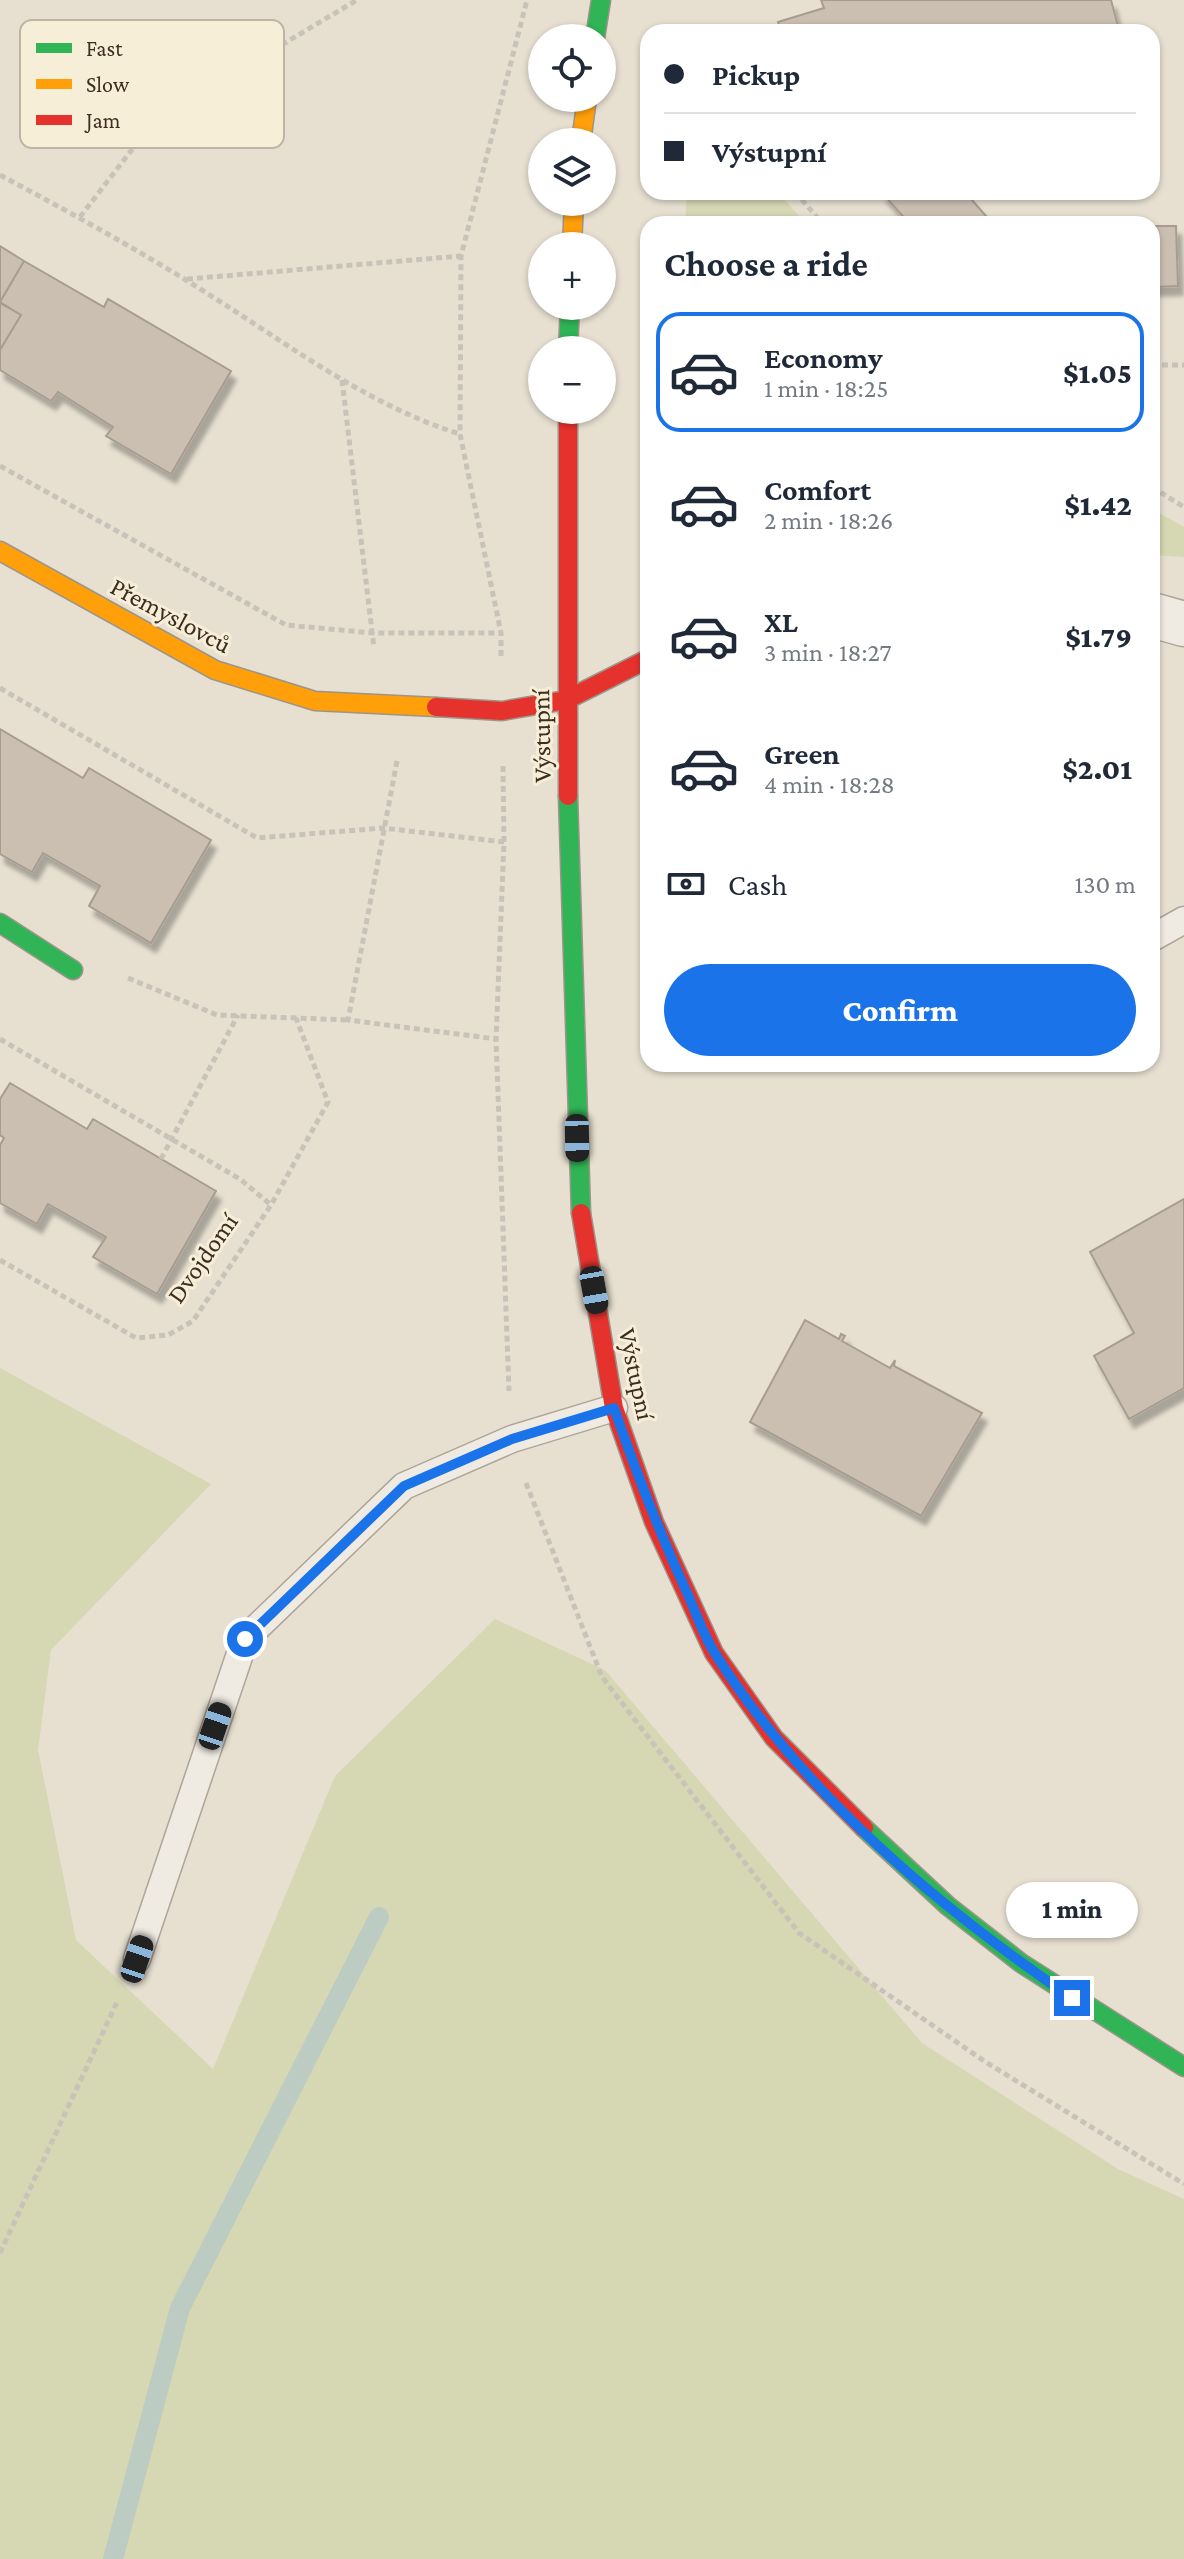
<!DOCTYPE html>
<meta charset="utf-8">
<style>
body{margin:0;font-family:"Crimson Pro",serif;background:#f2f2f3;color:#1f2937;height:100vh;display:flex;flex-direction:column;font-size:30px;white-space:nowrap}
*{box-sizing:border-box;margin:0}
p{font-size:26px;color:#747a83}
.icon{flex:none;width:44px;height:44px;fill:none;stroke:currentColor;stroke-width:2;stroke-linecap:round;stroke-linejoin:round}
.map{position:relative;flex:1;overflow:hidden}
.drawer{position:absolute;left:640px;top:216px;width:520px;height:856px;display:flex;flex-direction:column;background:#fff;border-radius:24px;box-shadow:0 2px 6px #0004}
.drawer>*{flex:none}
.hud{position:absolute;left:640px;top:24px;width:520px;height:176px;border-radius:24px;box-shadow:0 2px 6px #0004;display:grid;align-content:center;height:176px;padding:0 24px;background:#fff}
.controls{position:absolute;left:528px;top:24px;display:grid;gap:16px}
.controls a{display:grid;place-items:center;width:88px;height:88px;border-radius:50%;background:#fff;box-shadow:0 2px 6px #0004;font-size:40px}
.end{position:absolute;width:36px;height:36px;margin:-18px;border:10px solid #1a73e8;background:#fff;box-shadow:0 0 0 4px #fff}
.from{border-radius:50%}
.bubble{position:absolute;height:56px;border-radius:28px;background:#fff;box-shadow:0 2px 6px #0004;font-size:26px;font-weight:800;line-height:56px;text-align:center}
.car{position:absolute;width:24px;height:48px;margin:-24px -12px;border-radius:10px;box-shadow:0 0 6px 2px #0007;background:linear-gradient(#222 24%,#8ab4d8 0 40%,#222 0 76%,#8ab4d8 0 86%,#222 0)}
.hud b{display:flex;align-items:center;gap:28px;height:76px;font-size:30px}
.hud b+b{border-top:2px solid #e0e1e3}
.hud i{width:20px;height:20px;background:#1f2937}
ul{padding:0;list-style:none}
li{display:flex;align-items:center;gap:24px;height:120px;margin:0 16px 12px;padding:0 8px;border:4px solid transparent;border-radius:24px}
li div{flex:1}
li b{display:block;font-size:30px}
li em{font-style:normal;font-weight:800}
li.on{border-color:#1a73e8}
li>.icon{width:72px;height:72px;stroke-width:1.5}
h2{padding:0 24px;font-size:36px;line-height:96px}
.pay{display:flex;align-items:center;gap:20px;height:88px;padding:0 24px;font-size:30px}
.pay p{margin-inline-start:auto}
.cta{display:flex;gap:16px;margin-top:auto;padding:16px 24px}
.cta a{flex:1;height:92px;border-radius:48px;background:#1a73e8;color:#fff;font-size:32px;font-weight:800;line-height:92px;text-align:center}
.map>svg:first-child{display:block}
</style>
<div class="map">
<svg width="1184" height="2559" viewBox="0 0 1184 2559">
<defs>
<filter id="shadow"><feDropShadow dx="5" dy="9" stdDeviation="2" flood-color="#0004"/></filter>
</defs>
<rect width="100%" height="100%" fill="#e7e0d1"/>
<!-- green -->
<path fill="#d6d7b3" d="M687,192H778L806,224H685Z
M1152,509L1184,527V557L1152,555Z
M0,1368L211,1484L51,1650L38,1750L76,1940L213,2069L335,1776L495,1619L605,1670L922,2043L1118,2169L1184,2199V2559H0Z"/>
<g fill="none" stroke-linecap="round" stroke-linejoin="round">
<!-- stream -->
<path stroke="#bcccc2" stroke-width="20" d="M113,2559L180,2308L379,1917"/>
</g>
<!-- building -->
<path fill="#cbbfb2" stroke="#a89c90" stroke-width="2" filter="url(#shadow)" d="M821,0H1111L1119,30L781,32L778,22L824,8Z
M881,192H965L993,224H910Z
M1152,226H1176L1178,286L1152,287Z
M0,246L24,261L0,302Z
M24,261L104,307L108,299L231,371L171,474L106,436L113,427L58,392L51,401L0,370V350L21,315L0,302Z
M0,303L21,315L0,350Z
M0,729L83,778L89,768L211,840L151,943L89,906L100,886L43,853L32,872L0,854Z
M10,1083L87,1129L93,1119L216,1191L157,1294L93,1257L106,1237L48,1204L37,1224L0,1203V1145L4,1138L0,1135V1099Z
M1184,1199V1388L1129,1419L1094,1356L1134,1333L1090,1252Z
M805,1320L839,1339L841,1334L845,1336L842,1341L890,1368L895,1360L894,1366L982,1413L921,1516L750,1422Z"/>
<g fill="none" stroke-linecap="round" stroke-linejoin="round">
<defs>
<path id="lane" d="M1152,938L1184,920
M137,1959L245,1639L404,1486L512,1439L614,1408"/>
<path id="street" d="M1152,615L1184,624"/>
<path id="fast" d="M595,38L601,0
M568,350L570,306
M568,796L581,1213
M0,923L73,970
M864,1828L948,1906L1021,1963L1184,2067"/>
<path id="slow" d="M581,142L587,98
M572,246L574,202
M0,551L215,670L315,701L436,707"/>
<path id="jam" d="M568,410V796
M436,707L502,711L566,700L648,659
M581,1213L614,1408L654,1522L714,1653L774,1738L864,1828"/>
</defs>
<!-- lane casing -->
<use href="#lane" stroke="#ada599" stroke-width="29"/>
<!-- street casing -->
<use href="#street" stroke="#ada599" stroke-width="47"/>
<!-- fast casing -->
<use href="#fast" stroke="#9c958a" stroke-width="21"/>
<!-- slow casing -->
<use href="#slow" stroke="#9c958a" stroke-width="21"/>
<!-- jam casing -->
<use href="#jam" stroke="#9c958a" stroke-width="21"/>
<!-- path -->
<path stroke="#c8c2b9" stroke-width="5" stroke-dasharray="6 4" stroke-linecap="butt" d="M0,175C73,214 146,254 216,299C293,348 372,407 460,434
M795,192L823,224
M80,217L154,121L357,0
M187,279L461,256
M1152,365H1184
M342,380L374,648
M0,466L286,625L373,633H501
M1152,487L1184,507
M501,656V633L460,434L461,256L527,0
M0,688L257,838L383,828L504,842
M397,761L348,1020L496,1039
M503,766L504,842L496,1039L509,1391
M128,978L217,1015L348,1020
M0,1039L240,1179L271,1205
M161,1159L238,1015
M0,1260L136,1338L168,1335L193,1321L271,1205L328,1102L296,1018
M526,1483L602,1677L799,1933L984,2061L1184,2184
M0,2253L118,2000"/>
<!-- lane -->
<use href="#lane" stroke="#efebe3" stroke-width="26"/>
<!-- street -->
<use href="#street" stroke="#efebe3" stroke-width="44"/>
<!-- fast -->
<use href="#fast" stroke="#30b455" stroke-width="18"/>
<!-- slow -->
<use href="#slow" stroke="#ff9f0a" stroke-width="18"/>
<!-- jam -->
<use href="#jam" stroke="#e5322d" stroke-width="18"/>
</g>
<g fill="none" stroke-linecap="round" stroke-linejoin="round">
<!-- route -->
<path stroke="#1a73e8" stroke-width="10" d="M245,1639L404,1486L512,1439L614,1408C636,1472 660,1534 688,1595C697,1615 704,1637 716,1655C804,1794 937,1906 1072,1998"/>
</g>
<g text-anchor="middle" stroke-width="6" stroke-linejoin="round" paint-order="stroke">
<!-- street labels -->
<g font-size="26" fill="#3d2e20" stroke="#f7eed8">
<text transform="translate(171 615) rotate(28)" y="9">Přemyslovců</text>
<text transform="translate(541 736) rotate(-91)" y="9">Výstupní</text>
<text transform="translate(202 1258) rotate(-55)" y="9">Dvojdomí</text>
<text transform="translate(637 1374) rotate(78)" y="9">Výstupní</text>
</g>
</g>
<!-- legend -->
<rect x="20" y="20" width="264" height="128" rx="12" fill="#f7eed8" stroke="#bfb4a1" stroke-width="2"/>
<rect x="36" y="43" width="36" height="10" fill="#30b455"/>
<rect x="36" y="79" width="36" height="10" fill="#ff9f0a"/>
<rect x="36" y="115" width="36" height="10" fill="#e5322d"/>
<g font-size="22" fill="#3d2e20">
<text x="86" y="56">Fast</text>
<text x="86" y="92">Slow</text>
<text x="86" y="128">Jam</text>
</g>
</svg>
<div class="controls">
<a><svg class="icon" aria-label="locate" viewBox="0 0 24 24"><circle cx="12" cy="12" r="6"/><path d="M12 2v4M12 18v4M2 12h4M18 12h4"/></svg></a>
<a><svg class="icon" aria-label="layers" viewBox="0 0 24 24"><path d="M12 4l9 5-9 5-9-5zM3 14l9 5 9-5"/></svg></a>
<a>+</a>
<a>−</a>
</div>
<i class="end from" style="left:245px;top:1639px"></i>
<i class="end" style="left:1072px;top:1998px"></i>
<div class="bubble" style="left:1006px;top:1882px;width:132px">1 min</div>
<i class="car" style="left:577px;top:1138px;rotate:179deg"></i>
<i class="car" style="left:594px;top:1290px;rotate:170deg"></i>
<i class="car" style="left:215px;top:1726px;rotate:19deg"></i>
<i class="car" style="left:137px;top:1959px;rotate:19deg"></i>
<div class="hud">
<b><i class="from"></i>Pickup</b>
<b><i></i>Výstupní</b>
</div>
<section class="drawer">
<h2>Choose a ride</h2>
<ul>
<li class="on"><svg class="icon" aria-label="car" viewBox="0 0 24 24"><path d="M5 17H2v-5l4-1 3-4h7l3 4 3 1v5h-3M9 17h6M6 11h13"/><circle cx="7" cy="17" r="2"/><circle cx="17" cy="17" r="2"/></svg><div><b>Economy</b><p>1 min · 18:25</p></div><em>$1.05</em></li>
<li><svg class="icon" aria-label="car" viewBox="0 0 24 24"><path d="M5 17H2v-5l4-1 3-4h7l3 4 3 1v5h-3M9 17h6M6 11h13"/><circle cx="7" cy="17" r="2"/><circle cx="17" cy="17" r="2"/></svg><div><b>Comfort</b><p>2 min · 18:26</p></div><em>$1.42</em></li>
<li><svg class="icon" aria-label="car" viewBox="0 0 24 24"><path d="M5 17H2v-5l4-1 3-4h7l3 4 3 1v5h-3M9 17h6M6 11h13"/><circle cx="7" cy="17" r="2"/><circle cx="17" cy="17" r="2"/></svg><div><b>XL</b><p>3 min · 18:27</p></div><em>$1.79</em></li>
<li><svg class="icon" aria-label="car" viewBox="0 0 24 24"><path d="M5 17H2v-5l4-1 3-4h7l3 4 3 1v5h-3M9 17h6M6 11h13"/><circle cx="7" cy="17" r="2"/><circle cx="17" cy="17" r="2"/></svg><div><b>Green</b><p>4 min · 18:28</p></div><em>$2.01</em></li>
</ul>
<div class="pay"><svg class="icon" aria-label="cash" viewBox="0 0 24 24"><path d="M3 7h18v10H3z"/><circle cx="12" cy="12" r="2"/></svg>Cash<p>130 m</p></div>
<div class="cta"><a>Confirm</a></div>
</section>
</div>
